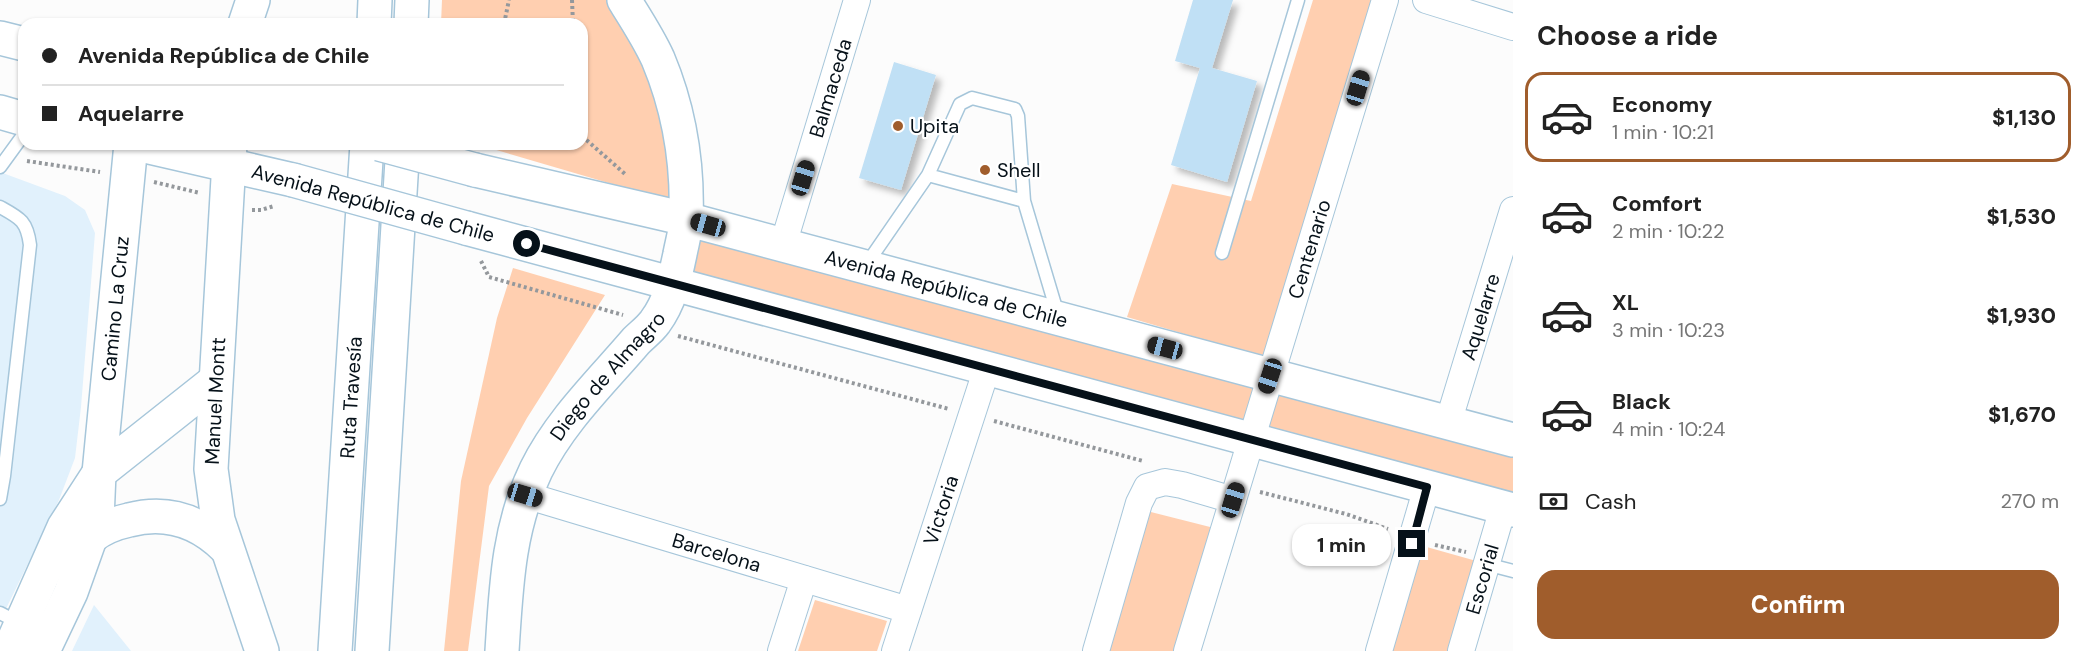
<!DOCTYPE html>
<meta charset="utf-8">
<style>
body{margin:0;font-family:"DM Sans",sans-serif;background:#f2f2f2;color:#222;height:100vh;display:flex;flex-direction:column;font-size:22px;white-space:nowrap}
*{box-sizing:border-box;margin:0}
p{font-size:20px;color:#767676}
.icon{flex:none;width:33px;height:33px;fill:none;stroke:currentColor;stroke-width:2;stroke-linecap:round;stroke-linejoin:round}
.map{position:relative;flex:1;overflow:hidden}
.sheet{display:flex;flex-direction:column;background:#fff;width:570px}
.sheet>*{flex:none}
.top-card{position:absolute;left:18px;top:18px;width:570px;height:132px;border-radius:18px;box-shadow:0 2px 4px #0004;display:grid;align-content:center;height:132px;padding:0 24px;background:#fff}
.end{position:absolute;width:27px;height:27px;margin:-14px;border:8px solid #061119;background:#fff;box-shadow:0 0 0 3px #fff}
.from{border-radius:50%}
.bubble{position:absolute;height:42px;border-radius:18px;background:#fff;box-shadow:0 2px 4px #0004;font-size:20px;font-weight:800;line-height:42px;text-align:center}
.car{position:absolute;width:18px;height:36px;margin:-18px -9px;border-radius:8px;box-shadow:0 0 4px 2px #0007;background:linear-gradient(#222 24%,#8ab4d8 0 40%,#222 0 76%,#8ab4d8 0 86%,#222 0)}
.top-card b{display:flex;align-items:center;gap:21px;height:57px;font-size:22px}
.top-card b+b{border-top:2px solid #e0e0e0}
.top-card i{width:15px;height:15px;background:#222}
ul{padding:0;list-style:none}
li{display:flex;align-items:center;gap:18px;height:90px;margin:0 12px 9px;padding:0 12px;border:3px solid transparent;border-radius:18px}
li div{flex:1}
li b{display:block;font-size:22px}
li em{font-style:normal;font-weight:800}
li.current{border-color:#a05d2c}
li>.icon{width:54px;height:54px;stroke-width:1.5}
h2{padding:0 24px;font-size:27px;line-height:72px}
.pay{display:flex;align-items:center;gap:15px;height:66px;padding:0 24px;font-size:22px}
.pay p{margin-inline-start:auto}
.button{display:flex;gap:12px;margin-top:auto;padding:12px 24px}
.button a{flex:1;height:69px;border-radius:18px;background:#a05d2c;color:#fff;font-size:24px;font-weight:800;line-height:69px;text-align:center}
main{display:flex;flex:1;min-height:0}
.map>svg:first-child{display:block}
</style>
<main>
<div class="map">
<svg width="1513" height="651" viewBox="0 0 1513 651">
<defs>
<filter id="shadow"><feDropShadow dx="5.5" dy="5.5" stdDeviation="3" flood-color="#0004"/></filter>
</defs>
<rect width="100%" height="100%" fill="#fcfcfc"/>
<!-- built -->
<path fill="#e1f1fc" d="M0,172L65,196L85,210L95,233L81,407L75,458L59,500L0,621Z
M94,605L131,651H72Z"/>
<!-- green -->
<path fill="#ffcfb0" d="M442,0H611L650,78L678,148L677,203L476,144H582V24H441Z
M1313,0H1376L1266,358L1127,317L1172,184L1251,201Z
M697,232L1513,453V493C1238,418 963,347 688,273Z
M513,268L605,295L527,418L489,486L468,651H444L461,481L497,318Z
M1143,510L1218,529L1181,651H1102Z
M1416,544L1480,562L1454,651H1384Z
M815,600L887,621L877,651H798Z"/>
<!-- building -->
<path fill="#c0e0f5" filter="url(#shadow)" d="M1193,0H1233L1212,68L1257,81L1227,182L1171,165L1200,68L1175,61Z
M894,62L936,75L901,190L859,178Z"/>
<g fill="none" stroke-linecap="round" stroke-linejoin="round">
<defs>
<path id="service" d="M0,167L24,134
M928,175L960,104L972,98L1015,109L1018,116L1024,201
M0,207C20,218 27,221 30,245L4,476L0,499
M1222,253L1298,0
M866,265L928,175L1024,201L1058,315
M1486,564L1513,571
M0,613L19,623"/>
<g id="minor">
<path d="M1426,0L1513,27"/>
<path id="s1" d="M783,245L857,0"/>
<path id="s2" d="M1448,423L1513,210"/>
<path id="s3" d="M525,495L908,610"/>
<path d="M781,651L804,579"/>
<path id="s4" d="M895,651L987,368"/>
<path d="M1096,651L1139,503L1147,487L1165,482L1182,485L1233,500"/>
<path id="s5" d="M1187,651L1385,0"/>
<path d="M1379,651L1427,487"/>
<path id="s6" d="M1461,651L1503,508"/>
</g>
<g id="secondary">
<path d="M245,24L253,0"/>
<path d="M230,144L211,469L218,520L262,651"/>
<path d="M91,537C102,528 115,523 129,520C167,510 199,521 226,548"/>
<path d="M9,651L64,527L99,473L215,381"/>
<path id="s7" d="M43,651L71,592L97,519L99,473L131,144"/>
<path id="s8" d="M502,651C506,588 508,528 536,470C560,421 601,382 636,341C642,335 650,329 655,322C670,302 675,278 680,254C682,243 686,230 686,219C688,164 679,109 658,59C649,39 636,19 624,0"/>
</g>
<g id="primary">
<path d="M0,38L24,44"/>
<path d="M0,112L24,119"/>
<path d="M136,144L293,180"/>
<path id="s9" d="M475,170L686,219L1513,440"/>
<path d="M466,228L1513,510"/>
</g>
<g id="trunk">
<path d="M374,24L375,0"/>
<path d="M411,24L412,0"/>
<path id="s10" d="M335,651L367,144"/>
<path d="M372,651L403,144"/>
</g>
</defs>
<!-- service casing -->
<use href="#service" stroke="#a6c6da" stroke-width="15"/>
<!-- minor casing -->
<use href="#minor" stroke="#a6c6da" stroke-width="28"/>
<!-- secondary casing -->
<use href="#secondary" stroke="#a6c6da" stroke-width="36"/>
<!-- primary casing -->
<use href="#primary" stroke="#a6c6da" stroke-width="36"/>
<!-- trunk casing -->
<use href="#trunk" stroke="#a6c6da" stroke-width="36"/>
<!-- path -->
<path stroke="#94989c" stroke-width="4" stroke-dasharray="3 3" stroke-linecap="butt" d="M572,0L573,24
M504,24L509,0
M582,136L625,174
M27,161L100,172
M154,182L200,193
M252,210H261L274,206
M481,261L489,277L623,315
M678,336L949,409
M994,421L1143,461
M1260,492L1346,514L1388,529
M1435,545L1466,552"/>
<!-- service -->
<use href="#service" stroke="#fff" stroke-width="12"/>
<!-- minor -->
<use href="#minor" stroke="#fff" stroke-width="26"/>
<!-- secondary -->
<use href="#secondary" stroke="#fff" stroke-width="33"/>
<!-- primary -->
<use href="#primary" stroke="#fff" stroke-width="33"/>
<!-- trunk -->
<use href="#trunk" stroke="#fff" stroke-width="33"/>
<defs>
<path id="primary-bridge" d="M379,144L475,170
M293,180L466,228"/>
</defs>
<!-- primary-bridge casing -->
<use href="#primary-bridge" stroke="#a6c6da" stroke-width="36" stroke-linecap="butt"/>
<!-- primary-bridge -->
<use href="#primary-bridge" stroke="#fff" stroke-width="33"/>
</g>
<g fill="none" stroke-linecap="round" stroke-linejoin="round">
<!-- route -->
<path stroke="#061119" stroke-width="8" d="M527,244L1427,487L1412,544"/>
</g>
<!-- markers -->
<g fill="#a05d2c" stroke="#fff" stroke-width="2">
<circle cx="898" cy="126" r="6"/>
<circle cx="985" cy="170" r="6"/>
</g>
<g text-anchor="middle" stroke-width="4.5" stroke-linejoin="round" paint-order="stroke">
<!-- street labels -->
<g font-size="20" fill="#061119" stroke="#fff">
<text dy="7" stroke="none"><textPath href="#s1" startOffset="164">Balmaceda</textPath></text>
<text transform="translate(373 203) rotate(15)" y="7">Avenida República de Chile</text>
<text dy="7" stroke="none"><textPath href="#s5" startOffset="420">Centenario</textPath></text>
<text dy="7" stroke="none"><textPath href="#s9" startOffset="486">Avenida República de Chile</textPath></text>
<text dy="7" stroke="none"><textPath href="#s7" startOffset="354">Camino La Cruz</textPath></text>
<text dy="7" stroke="none"><textPath href="#s2" startOffset="111">Aquelarre</textPath></text>
<text dy="7" stroke="none"><textPath href="#s8" startOffset="304">Diego de Almagro</textPath></text>
<text dy="7" stroke="none"><textPath href="#s10" startOffset="254">Ruta Travesía</textPath></text>
<text transform="translate(215 401) rotate(-87)" y="7">Manuel Montt</text>
<text dy="7" stroke="none"><textPath href="#s4" startOffset="148">Victoria</textPath></text>
<text dy="7" stroke="none"><textPath href="#s3" startOffset="200">Barcelona</textPath></text>
<text dy="7" stroke="none"><textPath href="#s6" startOffset="75">Escorial</textPath></text>
</g>
<!-- poi labels -->
<g font-size="20" fill="#061119" stroke="#fff" text-anchor="start">
<text x="910" y="133">Upita</text>
<text x="997" y="177">Shell</text>
</g>
</g>
</svg>
<i class="end from" style="left:527px;top:244px"></i>
<i class="end" style="left:1412px;top:544px"></i>
<div class="bubble" style="left:1292px;top:524px;width:99px">1 min</div>
<i class="car" style="left:1358px;top:88px;rotate:17deg"></i>
<i class="car" style="left:803px;top:178px;rotate:17deg"></i>
<i class="car" style="left:708px;top:225px;rotate:286deg"></i>
<i class="car" style="left:1165px;top:348px;rotate:285deg"></i>
<i class="car" style="left:1270px;top:376px;rotate:198deg"></i>
<i class="car" style="left:525px;top:495px;rotate:107deg"></i>
<i class="car" style="left:1233px;top:500px;rotate:17deg"></i>
<div class="top-card">
<b><i class="from"></i>Avenida República de Chile</b>
<b><i></i>Aquelarre</b>
</div>
</div>
<section class="sheet">
<h2>Choose a ride</h2>
<ul>
<li class="current"><svg class="icon" aria-label="car" viewBox="0 0 24 24"><path d="M5 17H2v-5l4-1 3-4h7l3 4 3 1v5h-3M9 17h6M6 11h13"/><circle cx="7" cy="17" r="2"/><circle cx="17" cy="17" r="2"/></svg><div><b>Economy</b><p>1 min · 10:21</p></div><em>$1,130</em></li>
<li><svg class="icon" aria-label="car" viewBox="0 0 24 24"><path d="M5 17H2v-5l4-1 3-4h7l3 4 3 1v5h-3M9 17h6M6 11h13"/><circle cx="7" cy="17" r="2"/><circle cx="17" cy="17" r="2"/></svg><div><b>Comfort</b><p>2 min · 10:22</p></div><em>$1,530</em></li>
<li><svg class="icon" aria-label="car" viewBox="0 0 24 24"><path d="M5 17H2v-5l4-1 3-4h7l3 4 3 1v5h-3M9 17h6M6 11h13"/><circle cx="7" cy="17" r="2"/><circle cx="17" cy="17" r="2"/></svg><div><b>XL</b><p>3 min · 10:23</p></div><em>$1,930</em></li>
<li><svg class="icon" aria-label="car" viewBox="0 0 24 24"><path d="M5 17H2v-5l4-1 3-4h7l3 4 3 1v5h-3M9 17h6M6 11h13"/><circle cx="7" cy="17" r="2"/><circle cx="17" cy="17" r="2"/></svg><div><b>Black</b><p>4 min · 10:24</p></div><em>$1,670</em></li>
</ul>
<div class="pay"><svg class="icon" aria-label="cash" viewBox="0 0 24 24"><path d="M3 7h18v10H3z"/><circle cx="12" cy="12" r="2"/></svg>Cash<p>270 m</p></div>
<div class="button"><a>Confirm</a></div>
</section>
</main>
